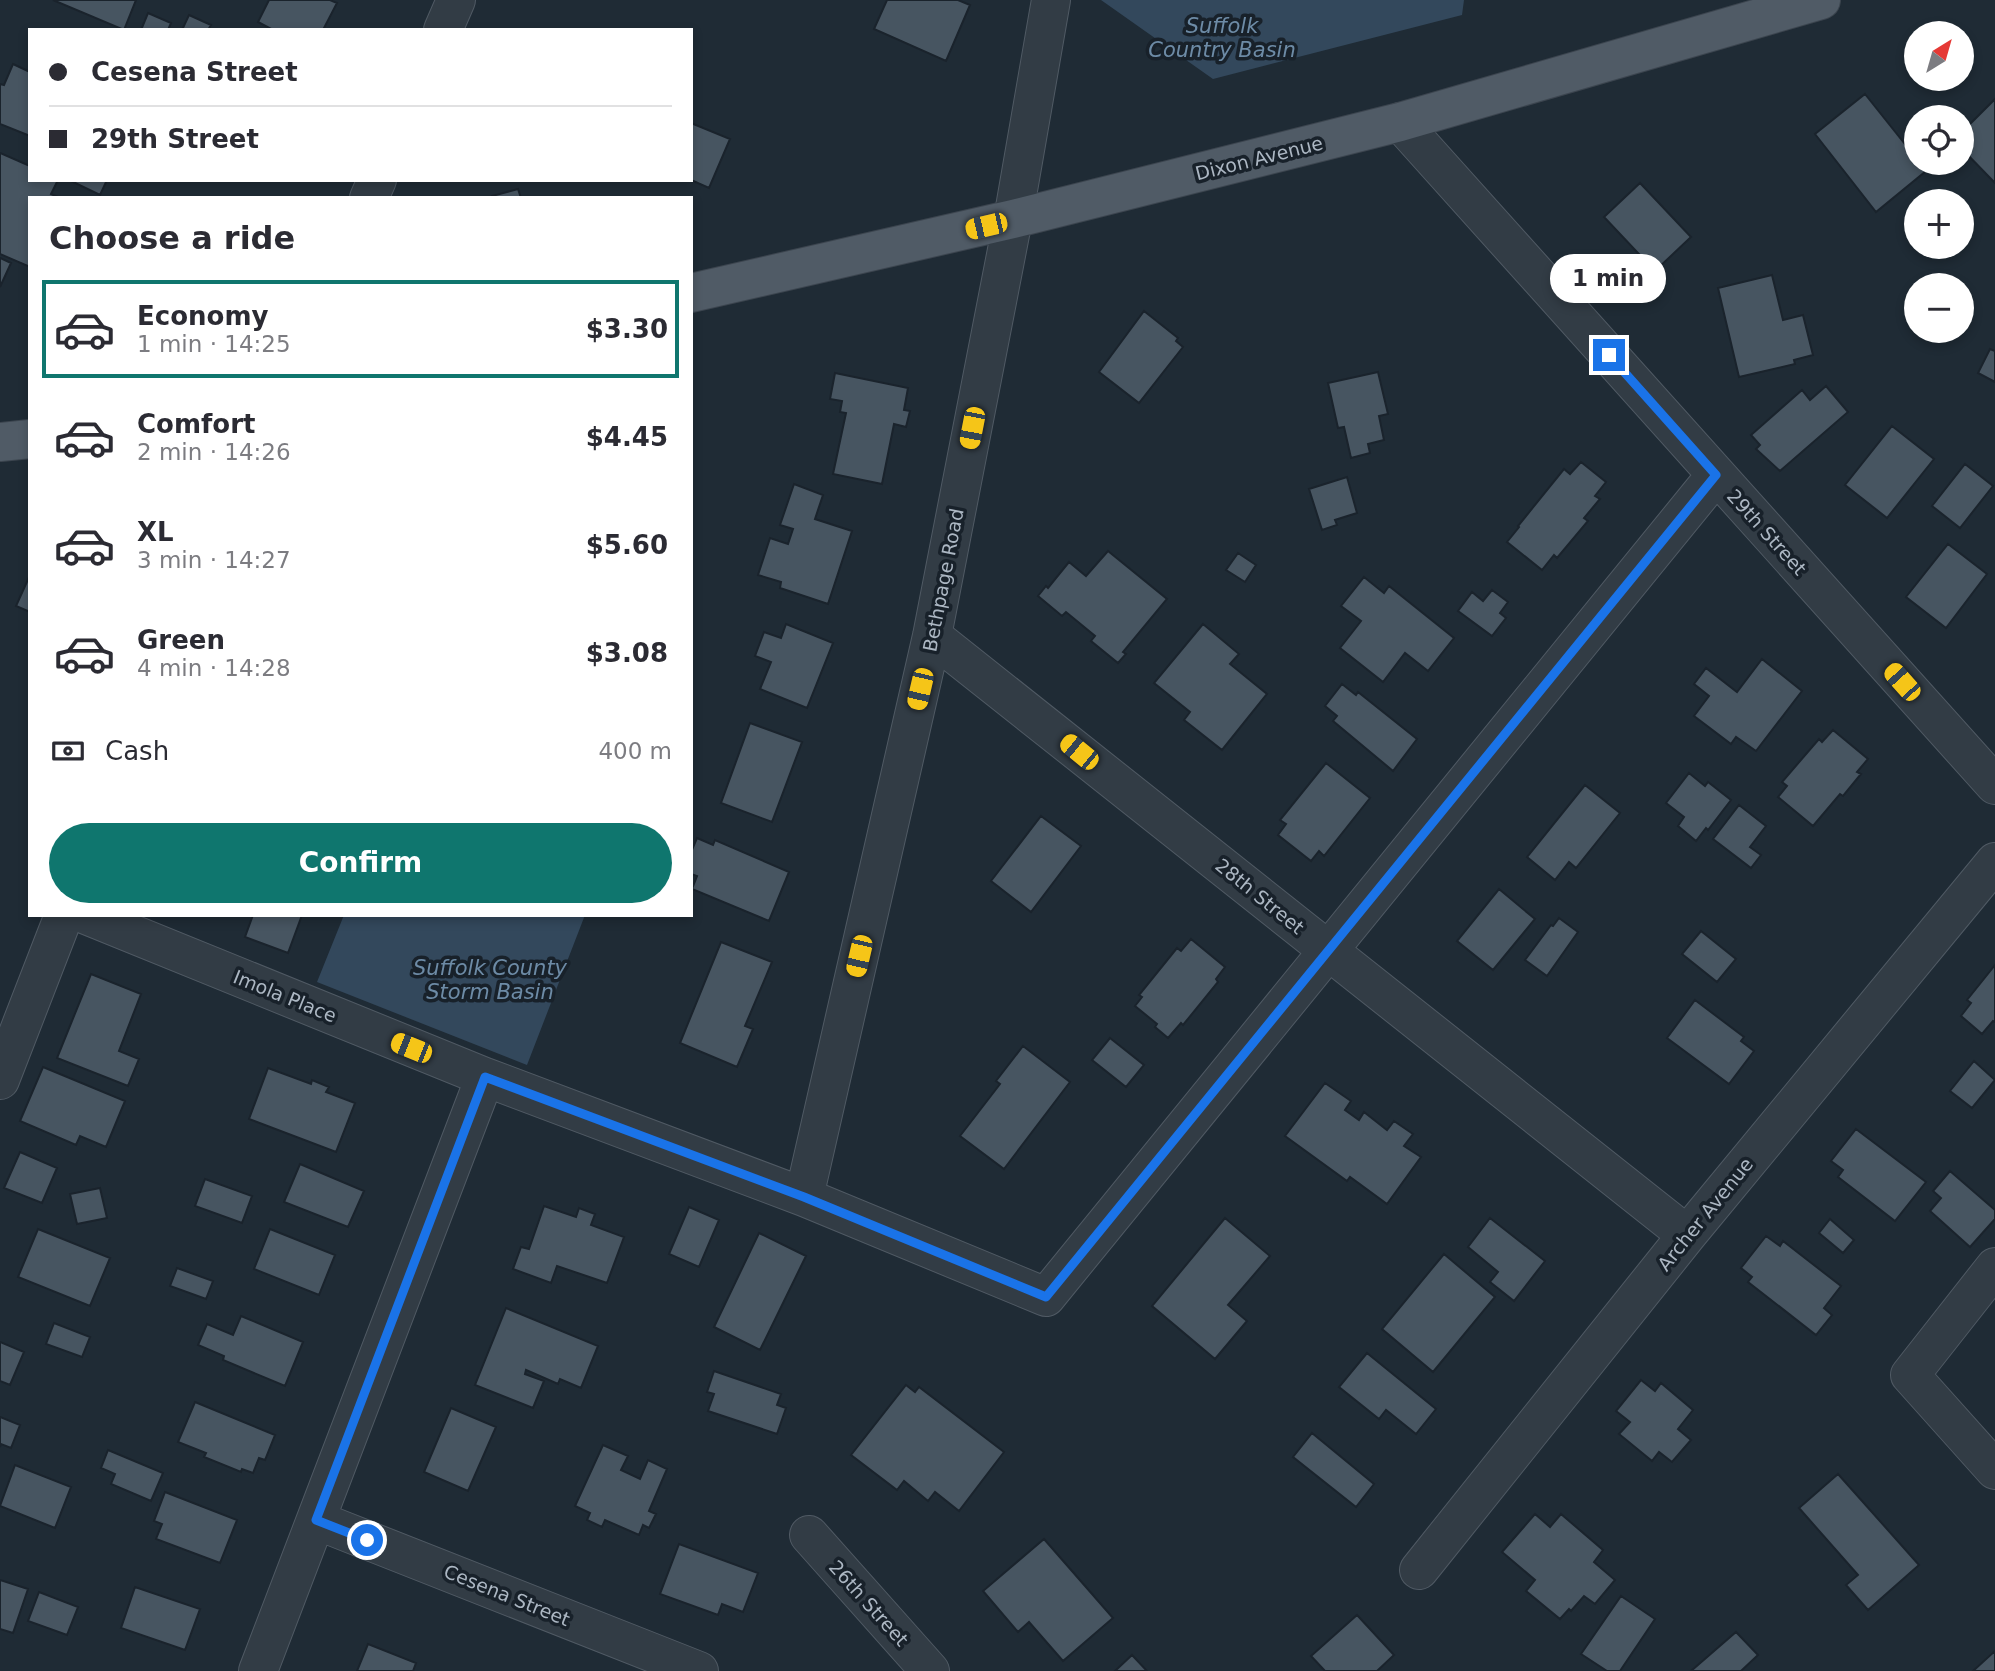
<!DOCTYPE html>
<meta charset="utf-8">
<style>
body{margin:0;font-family:"DejaVu Sans",sans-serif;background:#f2f2f3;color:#2b2b33;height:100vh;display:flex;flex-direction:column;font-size:26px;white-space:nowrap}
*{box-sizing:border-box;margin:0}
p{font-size:23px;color:#7c7c81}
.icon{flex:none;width:38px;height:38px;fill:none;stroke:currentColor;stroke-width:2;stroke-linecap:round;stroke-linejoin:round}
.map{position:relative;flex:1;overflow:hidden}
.details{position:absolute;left:28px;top:196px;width:665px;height:721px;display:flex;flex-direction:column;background:#fff;border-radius:0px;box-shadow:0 4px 10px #0003}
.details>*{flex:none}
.banner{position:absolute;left:28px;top:28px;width:665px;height:154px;border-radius:0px;box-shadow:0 4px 10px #0003;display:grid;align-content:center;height:154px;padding:0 21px;background:#fff}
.needle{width:46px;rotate:37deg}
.buttons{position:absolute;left:1904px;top:21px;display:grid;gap:14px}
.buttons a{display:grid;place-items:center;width:70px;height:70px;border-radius:50%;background:#fff;box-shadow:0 4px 10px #0003;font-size:35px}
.end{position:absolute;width:32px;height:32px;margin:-16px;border:9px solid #1a73e8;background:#fff;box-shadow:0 0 0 4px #fff}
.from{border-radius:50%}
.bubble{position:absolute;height:49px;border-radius:24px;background:#fff;box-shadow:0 4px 10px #0003;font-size:23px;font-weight:700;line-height:49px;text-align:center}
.car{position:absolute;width:21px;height:42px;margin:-21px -10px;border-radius:9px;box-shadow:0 0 5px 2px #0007;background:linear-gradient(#f5c518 24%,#345 0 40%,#f5c518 0 76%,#345 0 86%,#f5c518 0)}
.banner b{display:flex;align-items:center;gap:24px;height:66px;font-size:26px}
.banner b+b{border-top:2px solid #e1e1e2}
.banner i{width:18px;height:18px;background:#2b2b33}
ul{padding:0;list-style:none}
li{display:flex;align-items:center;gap:21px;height:98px;margin:0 14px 10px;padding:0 7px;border:4px solid transparent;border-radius:0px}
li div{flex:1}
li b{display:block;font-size:26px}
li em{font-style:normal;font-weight:700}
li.active{border-color:#0f766e}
li>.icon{width:63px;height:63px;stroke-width:1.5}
h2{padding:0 21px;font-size:32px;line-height:84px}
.pay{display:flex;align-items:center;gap:18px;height:77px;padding:0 21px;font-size:26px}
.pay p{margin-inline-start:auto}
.cta{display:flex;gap:14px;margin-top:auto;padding:14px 21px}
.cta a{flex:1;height:80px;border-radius:42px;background:#0f766e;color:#fff;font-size:28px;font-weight:700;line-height:80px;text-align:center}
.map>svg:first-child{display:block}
</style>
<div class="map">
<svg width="1995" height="1671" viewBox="0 0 1995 1671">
<rect width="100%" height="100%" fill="#1f2b35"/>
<!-- water -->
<path fill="#33485c" d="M1101,0H1464L1462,15L1213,79Z
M344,915H585L527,1065L317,982Z"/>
<!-- building -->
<path fill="#475561" stroke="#1a232c" stroke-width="2" d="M53,0H136L124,30Z
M269,0H330L337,3L323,30H273L258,22Z
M887,0H958L970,5L946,61L874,29Z
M148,13L171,23L168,30H141Z
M189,15L211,25L208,30H182Z
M13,64L30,72V136L0,124V84L4,85Z
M1865,94L1916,158V163H1920L1926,171L1876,212L1815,134Z
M1995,99V183L1962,149V132Z
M691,123L730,139L709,188L691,180Z
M0,153L30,166V180H58L51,194L60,198H30V267L0,254Z
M69,180H107L100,195Z
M1640,183L1691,237L1655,271L1604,217Z
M518,189L521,198H492V196Z
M0,258L11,263L0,287Z
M1772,275L1783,320L1803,315L1813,355L1794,360L1795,364L1739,377L1718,288Z
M1144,311L1178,338L1176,341L1183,347L1139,403L1099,372Z
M1990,349L1995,351V382L1978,373Z
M1378,372L1388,414L1379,416L1384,440L1368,444L1370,453L1351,458L1344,427L1338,428L1328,383Z
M835,373L908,388L904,410L910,411L906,427L894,424L882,484L833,474L846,413L840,412L842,401L830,399Z
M1826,386L1848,412L1780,471L1756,449L1760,445L1751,435L1802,390L1810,400Z
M1892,426L1934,459L1887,518L1845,485Z
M1581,462L1606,482L1595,496L1600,499L1584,518L1588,521L1557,558L1554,555L1542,570L1507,542L1519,527L1518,526L1564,469L1570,474Z
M1965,464L1993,486L1960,528L1932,506Z
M1347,477L1357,513L1335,520L1337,525L1322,530L1309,489Z
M794,484L823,495L815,519L852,531L828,604L780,588L781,582L758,575L770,538L788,544L793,529L780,525Z
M1948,544L1987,574L1946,628L1906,597Z
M1108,551L1167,599L1123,652L1126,654L1118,663L1091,641L1095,636L1066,612L1062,616L1038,596L1046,586L1048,588L1069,562L1086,576Z
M1238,553L1256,565L1245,582L1226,570Z
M30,575V612L16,606Z
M1364,577L1384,593L1389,586L1454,638L1428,671L1405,653L1383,682L1340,648L1361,621L1341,606Z
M1492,590L1508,602L1500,613L1506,618L1492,636L1458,611L1472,592L1483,601Z
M786,624L833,643L807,708L760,689L771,662L755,656L764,632L781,638Z
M1203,624L1239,654L1230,664L1267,694L1222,750L1184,720L1190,712L1154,683Z
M1762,659L1802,691L1756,751L1736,737L1731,744L1694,716L1709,696L1694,684L1706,668L1737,692Z
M1342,684L1356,695L1358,692L1417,739L1393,771L1333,721L1337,716L1325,706Z
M750,723L802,742L772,822L721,803Z
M1833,730L1868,759L1857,772L1861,774L1843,796L1840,794L1813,826L1778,797L1787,786L1782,782L1819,739L1822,742Z
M1326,763L1370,798L1324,856L1319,851L1311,861L1278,835L1286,824L1280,820Z
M1689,773L1705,786L1708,782L1731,800L1708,830L1706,828L1696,841L1678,826L1684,817L1666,803Z
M1585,785L1620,813L1576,868L1569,862L1555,880L1527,857Z
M1739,805L1766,826L1750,847L1761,855L1751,868L1713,839Z
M1041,816L1081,846L1031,912L991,881Z
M697,838L713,845L715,840L789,872L769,921L692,889L697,876L691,874V852Z
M1499,889L1535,919L1493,970L1457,941Z
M253,915H302L288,953L245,937Z
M1559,918L1578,932L1547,976L1525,960L1551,925L1553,926Z
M1701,931L1736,959L1717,982L1682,954Z
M1191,939L1225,967L1216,979L1218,982L1183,1025L1181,1023L1168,1038L1155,1027L1157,1024L1135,1006L1142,997L1139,995L1177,948L1181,951Z
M721,942L772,962L745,1026L753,1029L737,1067L680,1043Z
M1995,965V1022L1993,1021L1982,1034L1961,1016L1971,1003L1967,1000Z
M91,974L141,994L119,1051L139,1059L128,1086L57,1058Z
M1695,1000L1744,1037L1741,1041L1754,1051L1729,1084L1667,1038Z
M1110,1038L1144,1065L1126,1087L1092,1060Z
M1023,1046L1070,1082L1004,1169L960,1136L1000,1084L996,1081Z
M1974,1061L1995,1080L1972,1108L1950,1091Z
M43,1067L125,1101L106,1147L80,1136L76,1145L20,1121Z
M268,1068L311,1084L312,1080L329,1087L326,1092L355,1103L336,1152L249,1119Z
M1325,1083L1351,1101L1345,1110L1359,1120L1364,1112L1387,1130L1394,1121L1413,1134L1404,1146L1421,1157L1387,1204L1350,1177L1347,1181L1285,1136Z
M1856,1129L1926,1182L1895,1221L1838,1177L1843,1170L1831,1161Z
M20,1152L57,1168L42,1203L4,1188Z
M300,1164L364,1191L348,1227L284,1202Z
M1950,1171L1995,1210V1219L1970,1247L1930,1211L1941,1198L1933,1191Z
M205,1179L252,1196L242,1223L195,1206Z
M100,1188L107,1218L77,1224L70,1194Z
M544,1206L576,1217L579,1208L595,1214L591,1225L624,1237L607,1283L557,1266L551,1283L513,1269L521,1247L529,1249Z
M689,1207L719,1220L699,1267L669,1254Z
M1225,1218L1270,1256L1228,1305L1247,1321L1215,1359L1152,1306Z
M1490,1218L1545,1261L1514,1301L1490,1282L1498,1272L1468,1247Z
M1830,1219L1854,1240L1843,1253L1819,1233Z
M38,1229L110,1258L90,1306L18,1277Z
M270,1229L335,1255L319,1295L254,1269Z
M759,1233L806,1256L760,1350L714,1327Z
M1766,1236L1780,1246L1783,1241L1841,1286L1824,1308L1832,1315L1816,1335L1748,1282L1752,1277L1741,1268Z
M1444,1254L1495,1297L1433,1372L1382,1329Z
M177,1268L213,1281L206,1299L170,1286Z
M506,1308L598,1346L581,1388L560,1379L558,1384L526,1370L525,1374L544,1381L533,1408L475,1385Z
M241,1316L303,1342L285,1386L223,1360L224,1356L198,1345L207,1324L233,1335Z
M54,1323L90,1337L82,1357L46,1344Z
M0,1342L24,1352L10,1385L0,1381Z
M1367,1353L1436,1409L1416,1434L1386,1410L1379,1419L1339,1387Z
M714,1371L781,1394L777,1405L786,1408L777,1434L708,1411L714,1394L707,1392Z
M1641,1380L1655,1391L1661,1383L1693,1410L1678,1429L1691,1440L1672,1462L1659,1452L1652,1461L1619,1434L1630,1422L1616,1411Z
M906,1385L915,1392L919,1387L1004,1452L959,1511L935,1492L928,1501L904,1481L897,1490L851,1455Z
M195,1402L275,1435L265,1460L259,1458L253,1473L242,1469L241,1472L204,1457L206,1453L178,1442Z
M451,1408L496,1427L468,1491L424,1472Z
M0,1417L20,1425L11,1448L1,1444L0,1447Z
M1312,1433L1374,1484L1356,1507L1293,1457Z
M603,1445L628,1456L621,1470L640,1479L648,1460L667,1469L649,1511L656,1514L649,1528L643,1525L639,1535L605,1520L602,1527L587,1520L590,1513L575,1506Z
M108,1450L163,1473L151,1501L111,1484L115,1474L101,1468Z
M15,1465L71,1487L55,1528L0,1506Z
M1838,1474L1919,1565L1868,1610L1846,1585L1858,1575L1799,1508Z
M165,1492L237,1520L220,1563L156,1539L162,1524L154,1521Z
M1535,1514L1550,1527L1561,1514L1603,1550L1594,1562L1615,1580L1595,1604L1584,1596L1571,1611L1569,1609L1560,1619L1526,1591L1535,1580L1502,1552Z
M1044,1539L1113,1618L1063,1661L1029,1622L1018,1632L983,1591Z
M679,1544L758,1573L743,1612L722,1604L718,1615L660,1594Z
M0,1580L28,1589L13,1633L0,1629Z
M135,1587L200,1609L185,1650L121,1628Z
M39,1592L78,1607L67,1635L28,1621Z
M1621,1596L1655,1619L1620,1671H1607L1581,1654Z
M1357,1615L1394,1655L1377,1671H1325L1311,1656Z
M1736,1632L1758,1655L1741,1671H1691Z
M368,1644L416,1663L413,1671H357Z
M1995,1651V1671H1973Z
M1132,1655L1147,1671H1115Z"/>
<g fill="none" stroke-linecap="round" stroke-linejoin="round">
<defs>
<path id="minor" d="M443,30L456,0
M1400,122L1995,785
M369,198L377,180
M932,636L1687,1235
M86,915L485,1077L804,1197L1046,1297L1716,475
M0,1080L64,915
M804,1197L932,636L1013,219L1051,0
M1995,1267L1910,1375L1995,1470
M316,1520L699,1671
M809,1535L930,1671
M1419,1570L1687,1235L1995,862
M258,1671L485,1077"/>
<path id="major" d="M691,293L1013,219L1400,122L1821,0
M0,442L30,439"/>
</defs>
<!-- minor casing -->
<use href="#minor" stroke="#505a64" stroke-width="40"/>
<!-- major casing -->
<use href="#major" stroke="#3c454f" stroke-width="40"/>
<!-- minor -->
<use href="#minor" stroke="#323c45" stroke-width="38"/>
<!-- major -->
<use href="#major" stroke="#505b66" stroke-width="38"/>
</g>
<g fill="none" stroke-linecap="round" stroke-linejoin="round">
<!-- route -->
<path stroke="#1a73e8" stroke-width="9" d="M367,1540L316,1520L485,1077L804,1197L1046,1297L1716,475L1609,355"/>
</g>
<g text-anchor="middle" stroke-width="7" stroke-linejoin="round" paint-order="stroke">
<!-- street labels -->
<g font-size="19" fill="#acb7c3" stroke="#18212a">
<text transform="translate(1259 158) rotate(-14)" y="7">Dixon Avenue</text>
<text transform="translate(1767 532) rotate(48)" y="7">29th Street</text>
<text transform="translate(943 580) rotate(-79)" y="7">Bethpage Road</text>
<text transform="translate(1260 896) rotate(39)" y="7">28th Street</text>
<text transform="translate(285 996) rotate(22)" y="7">Imola Place</text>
<text transform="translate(1705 1214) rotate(-51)" y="7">Archer Avenue</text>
<text transform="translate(507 1595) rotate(22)" y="7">Cesena Street</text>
<text transform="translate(869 1603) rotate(48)" y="7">26th Street</text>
</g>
<!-- water labels -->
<g font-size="21" font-style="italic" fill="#6d8ba6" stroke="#18212a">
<text x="1222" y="33">Suffolk<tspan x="1222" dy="24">Country Basin</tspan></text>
<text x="490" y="975">Suffolk County<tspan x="490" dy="24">Storm Basin</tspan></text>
</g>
</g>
</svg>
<div class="buttons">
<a><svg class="needle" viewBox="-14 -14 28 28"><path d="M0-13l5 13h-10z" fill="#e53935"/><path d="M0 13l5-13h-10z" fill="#7c7c81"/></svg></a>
<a><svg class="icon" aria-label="locate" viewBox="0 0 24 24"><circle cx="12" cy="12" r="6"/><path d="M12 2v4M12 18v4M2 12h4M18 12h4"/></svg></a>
<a>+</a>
<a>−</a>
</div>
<i class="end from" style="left:367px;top:1540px"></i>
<i class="end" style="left:1609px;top:355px"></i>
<div class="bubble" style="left:1550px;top:254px;width:116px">1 min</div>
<i class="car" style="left:986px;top:226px;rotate:257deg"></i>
<i class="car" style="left:972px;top:428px;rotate:191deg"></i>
<i class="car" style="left:1902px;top:682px;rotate:318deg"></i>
<i class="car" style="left:920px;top:689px;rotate:193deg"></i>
<i class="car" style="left:1079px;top:752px;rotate:309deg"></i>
<i class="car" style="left:859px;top:956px;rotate:193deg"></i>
<i class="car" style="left:411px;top:1048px;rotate:292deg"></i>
<div class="banner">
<b><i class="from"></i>Cesena Street</b>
<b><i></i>29th Street</b>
</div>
<section class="details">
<h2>Choose a ride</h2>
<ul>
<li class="active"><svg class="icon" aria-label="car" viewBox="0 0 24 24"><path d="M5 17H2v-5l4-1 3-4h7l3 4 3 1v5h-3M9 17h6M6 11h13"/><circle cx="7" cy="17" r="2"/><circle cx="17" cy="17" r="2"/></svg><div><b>Economy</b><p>1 min · 14:25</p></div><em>$3.30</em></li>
<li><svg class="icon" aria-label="car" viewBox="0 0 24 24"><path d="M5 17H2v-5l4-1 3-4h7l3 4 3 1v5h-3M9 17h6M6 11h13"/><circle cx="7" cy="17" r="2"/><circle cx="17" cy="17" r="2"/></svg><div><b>Comfort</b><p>2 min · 14:26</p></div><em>$4.45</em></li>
<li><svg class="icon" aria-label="car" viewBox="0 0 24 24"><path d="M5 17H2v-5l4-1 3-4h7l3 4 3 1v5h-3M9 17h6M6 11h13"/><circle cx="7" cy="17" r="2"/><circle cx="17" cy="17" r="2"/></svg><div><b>XL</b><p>3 min · 14:27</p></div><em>$5.60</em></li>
<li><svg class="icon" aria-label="car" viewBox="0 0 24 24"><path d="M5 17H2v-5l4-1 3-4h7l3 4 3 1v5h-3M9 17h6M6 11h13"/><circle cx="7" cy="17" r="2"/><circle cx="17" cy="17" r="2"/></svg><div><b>Green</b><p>4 min · 14:28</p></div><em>$3.08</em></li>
</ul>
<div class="pay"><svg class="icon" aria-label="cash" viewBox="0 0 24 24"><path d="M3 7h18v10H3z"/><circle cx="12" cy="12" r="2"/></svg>Cash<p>400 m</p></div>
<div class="cta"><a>Confirm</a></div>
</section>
</div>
